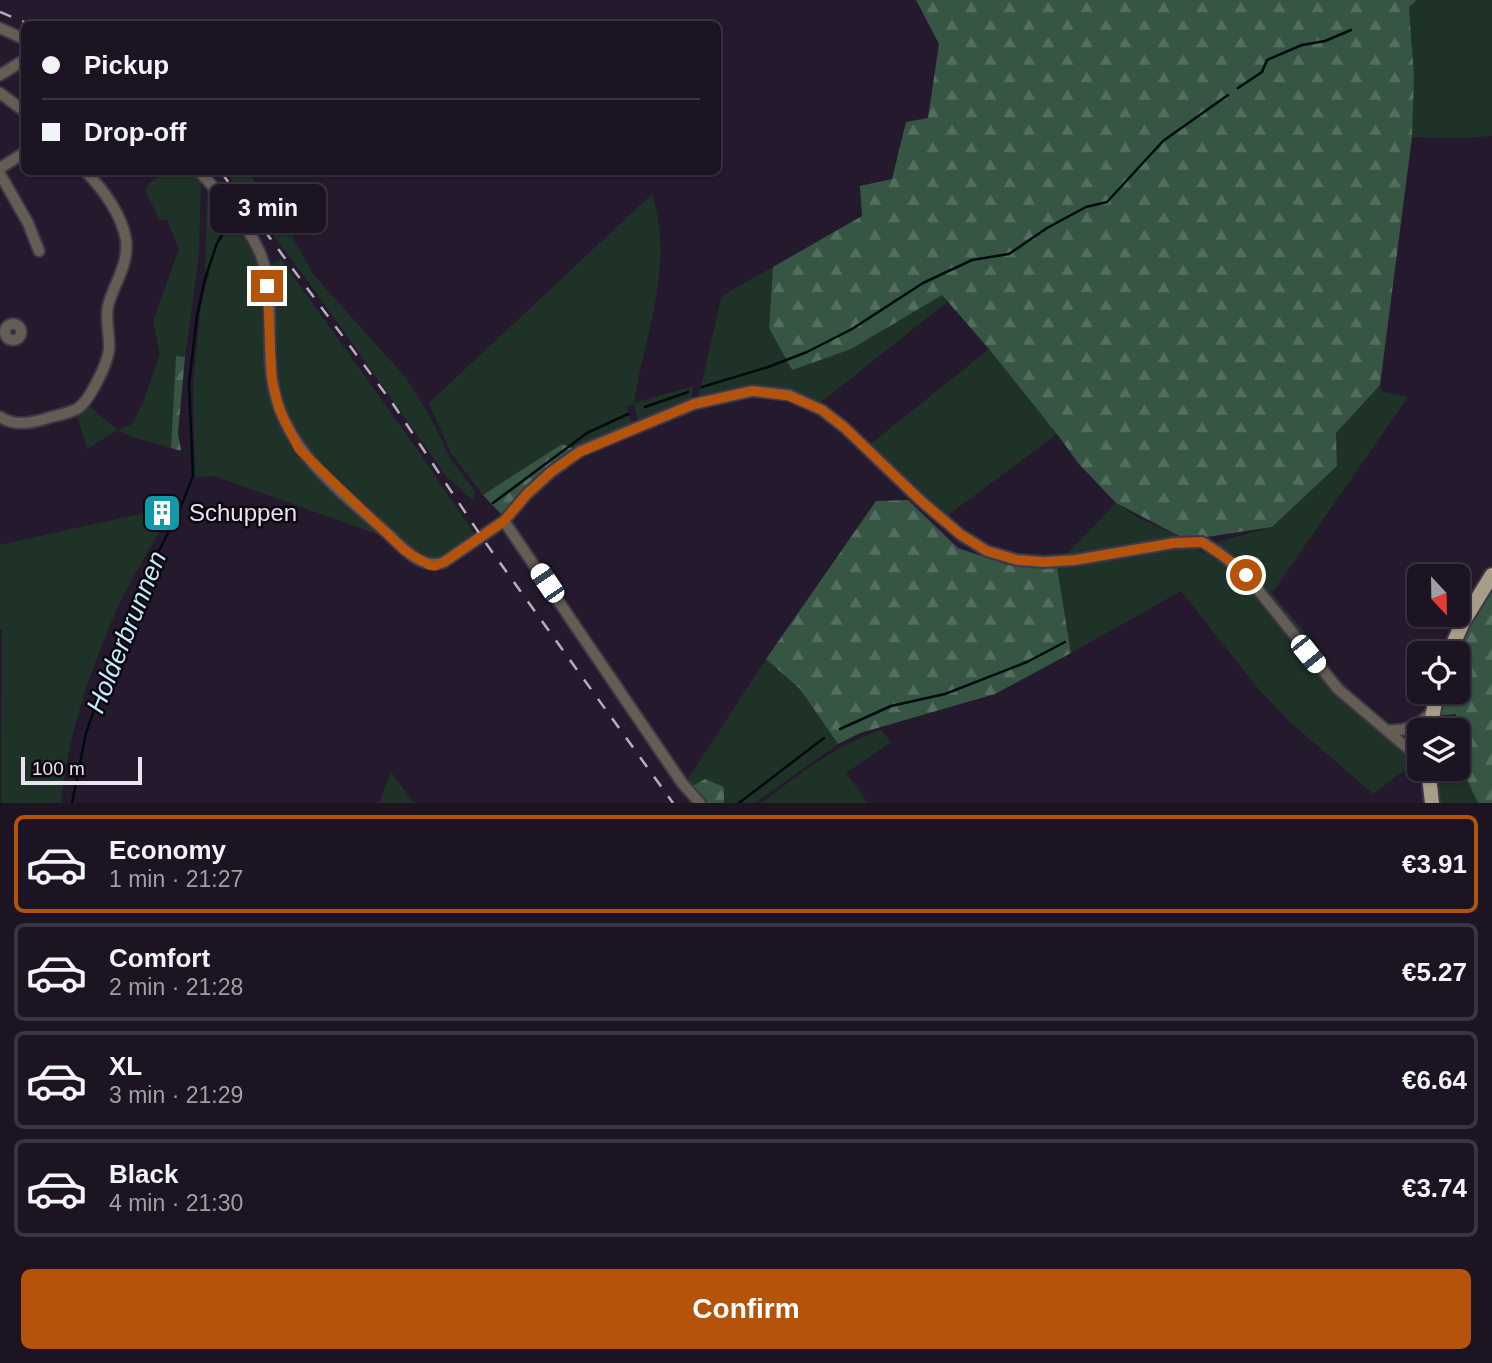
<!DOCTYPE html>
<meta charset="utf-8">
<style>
body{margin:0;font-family:Helvetica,sans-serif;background:#251d2a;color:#f1f3f6;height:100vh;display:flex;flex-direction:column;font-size:26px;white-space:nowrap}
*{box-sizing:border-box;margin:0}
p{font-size:23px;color:#a09ea5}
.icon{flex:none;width:38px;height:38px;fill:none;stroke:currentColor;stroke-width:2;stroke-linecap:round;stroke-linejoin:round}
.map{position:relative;height:803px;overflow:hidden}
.panel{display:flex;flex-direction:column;background:#1c1422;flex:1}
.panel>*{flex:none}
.top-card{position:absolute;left:21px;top:21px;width:700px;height:154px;border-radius:10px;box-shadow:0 2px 5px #0004,0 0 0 2px #3a3340;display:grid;align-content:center;height:154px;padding:0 21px;background:#1c1422}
.needle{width:46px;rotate:158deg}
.buttons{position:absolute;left:1407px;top:564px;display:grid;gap:14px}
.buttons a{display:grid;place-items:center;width:63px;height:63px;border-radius:10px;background:#1c1422;box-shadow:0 2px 5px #0004,0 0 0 2px #3a3340;font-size:35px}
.scale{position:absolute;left:21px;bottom:18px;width:121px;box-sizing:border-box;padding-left:7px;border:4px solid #eae2f0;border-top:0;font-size:19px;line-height:24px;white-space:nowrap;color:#eae2f0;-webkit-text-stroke:5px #0c070f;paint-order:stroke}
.end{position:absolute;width:32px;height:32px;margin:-16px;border:9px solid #b45309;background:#fff;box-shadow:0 0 0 4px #fff}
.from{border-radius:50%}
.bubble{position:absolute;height:49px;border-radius:10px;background:#1c1422;box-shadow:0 2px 5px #0004,0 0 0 2px #3a3340;font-size:23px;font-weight:600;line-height:49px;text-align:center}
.car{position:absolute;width:21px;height:42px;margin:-21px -10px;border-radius:9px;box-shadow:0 0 5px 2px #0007;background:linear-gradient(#fff 24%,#345 0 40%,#fff 0 76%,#345 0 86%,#fff 0)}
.top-card b{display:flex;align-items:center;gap:24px;height:66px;font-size:26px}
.top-card b+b{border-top:2px solid #3a3340}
.top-card i{width:18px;height:18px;background:#f1f3f6}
ul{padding:12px 0 0;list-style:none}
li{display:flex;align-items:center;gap:21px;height:98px;margin:0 14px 10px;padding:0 7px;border:4px solid #3a3340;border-radius:10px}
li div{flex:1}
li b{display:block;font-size:26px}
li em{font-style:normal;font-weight:600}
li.selected{border-color:#b45309}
li>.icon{width:63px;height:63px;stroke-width:1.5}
.cta{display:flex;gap:14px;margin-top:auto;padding:14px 21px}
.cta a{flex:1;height:80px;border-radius:10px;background:#b45309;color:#fff;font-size:28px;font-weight:600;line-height:80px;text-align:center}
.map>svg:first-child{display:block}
</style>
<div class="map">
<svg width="1492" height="803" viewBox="0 0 1492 803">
<defs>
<pattern id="forest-firs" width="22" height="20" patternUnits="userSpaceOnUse" patternTransform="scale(1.75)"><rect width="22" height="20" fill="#365643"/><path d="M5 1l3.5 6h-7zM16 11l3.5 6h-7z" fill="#536e5e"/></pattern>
</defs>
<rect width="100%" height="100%" fill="#251a2d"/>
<!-- grass -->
<path fill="#1f3227" d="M1417,0H1492V136L1464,138L1412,137L1414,76L1409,7Z
M161,172H196L201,177L199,255L185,357L176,356L171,448L129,436L118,430L87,449L77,416L84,412L89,406L118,430L132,424L142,405L160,354L153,321L179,249L167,219L160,220L145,191L150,183L163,174Z
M239,172H247L273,202L313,274L406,378L431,418L451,460L475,491L473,501L446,476L315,291L230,177Z
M207,189L234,220L249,243L262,269L269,380L284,430L298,454L380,535L214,476L195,477L193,385L201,306L209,273L205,270Z
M652,194C675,267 645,332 634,403L693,386L691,402L638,422L634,404L627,406L631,423L577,450L562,444L483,495L451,453L429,403Z
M281,259L419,452L477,538L451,556L423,561L398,541L299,442L280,396L267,268Z
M773,267L769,328L792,370L942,295L947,302L820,403L789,392L698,399L721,299L725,294Z
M989,349L1057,434L944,518L869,445Z
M1380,385L1383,392L1408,397L1272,593L1326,658L1324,662L1362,703L1385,723C1414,730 1423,716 1432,691L1430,707L1412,726L1391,728L1345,691L1215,546L1218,542L1272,527L1337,466L1336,433Z
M1116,503L1139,518L1187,540L1045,559L1066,555Z
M149,512L160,530C145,557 129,583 116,611C90,671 67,737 61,803H1L2,630L0,629V545Z
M1171,548H1192L1219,558L1241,575L1320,675L1344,699L1416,762L1373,794L1289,721L1261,692L1181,591L1071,653L1057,567Z
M766,659L800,689L838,744L755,803H724V787H691L686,782Z
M881,730L891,742L846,773L868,803H762C799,774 836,745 881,730Z
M1458,757L1478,803H1437L1433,768H1458Z
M391,772L414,803H379Z"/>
<!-- forest -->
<path fill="url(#forest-firs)" d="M916,0H1417L1409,7L1414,76L1412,137L1380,385L1336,433L1337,466L1272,527L1187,540L1116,503L1078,463L1057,434L989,349L942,295L851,349L792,370L769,328L773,267L862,216L860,186L892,179L906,122L928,118L939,44Z
M176,356L185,357L178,433L181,451L171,448Z
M562,444L577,450L524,491L502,515L483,495Z
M908,500L958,548L1008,565L1057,567L1071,653L995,694L860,733L838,744L800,689L766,659L876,501Z
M1492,585V803H1478L1458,760L1456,714L1435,716L1440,691H1458V653H1454L1460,638Z
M705,779L724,787V803H704L691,787Z"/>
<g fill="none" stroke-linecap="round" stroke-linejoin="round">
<!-- stream -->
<path stroke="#000b10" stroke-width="2.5" d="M1238,88L1262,72L1267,60L1302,45L1325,41L1351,30
M254,205L265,199
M702,387L768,367L807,352L852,329L923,283L972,260L1009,254L1047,228L1086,207L1107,202L1163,141L1228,95
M645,407L688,392
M493,503L587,433L628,414
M840,729L891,706L945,694L1027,662L1065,642
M72,803L86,733L128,613L180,509L193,476L189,383L197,316L205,279L217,243L231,221
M739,803L824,738"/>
<defs>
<path id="minor" d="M0,28L24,39
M0,75L24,60
M0,93L24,111
M0,168L24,153
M200,172C224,199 256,232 265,268C273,304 267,343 272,379C282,449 338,489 387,533C402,547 422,571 444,562L504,521L527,494L551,472L580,451L694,404L752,391L789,395L822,410L845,428L920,500L961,535L987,551L1017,560L1045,562L1075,560L1174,543L1202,542L1218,552L1246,575L1338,689L1412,752L1419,762
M0,174L28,223L39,251
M5 332a8 8 0 1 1 16 0a8 8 0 1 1-16 0Z
M0,417C16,427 33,423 51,417C59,415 69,413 77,409C89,402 108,363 109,349C110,334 105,321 108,306C114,283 129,265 126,240C122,215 103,189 86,172
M504,521L682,783L700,803
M1386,730C1405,732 1418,726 1432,712"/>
<path id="major" d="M1449,653L1463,622L1492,575
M1430,730L1437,691
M1428,768L1432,803"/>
</defs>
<!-- minor casing -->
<use href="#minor" stroke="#413648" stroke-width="14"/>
<!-- major casing -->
<use href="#major" stroke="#413648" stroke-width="18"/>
<!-- minor -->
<use href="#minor" stroke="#635e54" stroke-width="10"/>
<!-- major -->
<use href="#major" stroke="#a89d87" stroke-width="14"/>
<!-- rail -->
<path stroke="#b7aebd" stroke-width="2.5" stroke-dasharray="12 12" stroke-linecap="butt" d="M0,12L29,24
M221,172L393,404L485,542L673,803"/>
</g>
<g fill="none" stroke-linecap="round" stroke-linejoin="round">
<!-- route -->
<path stroke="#b45309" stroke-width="9" d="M267,286L272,379L279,409L299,449L404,550L429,565L435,566L444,562L504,521L527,494L551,472L580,452L694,404L752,391L789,396L822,410L845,428L920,500L961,535L987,551L1017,560L1045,562L1075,560L1174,543L1202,542L1236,565L1246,575"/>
</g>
<!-- icons -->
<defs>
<symbol id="building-square" viewBox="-11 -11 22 22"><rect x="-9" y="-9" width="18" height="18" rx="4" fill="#0f9aa8" stroke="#0c070f"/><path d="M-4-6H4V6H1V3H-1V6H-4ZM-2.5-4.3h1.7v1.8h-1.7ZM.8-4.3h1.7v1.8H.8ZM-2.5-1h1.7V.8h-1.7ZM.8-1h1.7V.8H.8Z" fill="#fff"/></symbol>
</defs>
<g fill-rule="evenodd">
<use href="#building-square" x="140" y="491" width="44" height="44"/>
</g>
<g text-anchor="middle" stroke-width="5" stroke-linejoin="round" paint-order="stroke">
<!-- poi labels -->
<g font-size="24" fill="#eae2f0" stroke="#0c070f" text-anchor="start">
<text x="189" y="521">Schuppen</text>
</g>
<!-- water labels -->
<g font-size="26" font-style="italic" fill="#c1ecf9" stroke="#0c070f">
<text transform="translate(126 632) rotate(-68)" y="9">Holderbrunnen</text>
</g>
</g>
</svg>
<div class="buttons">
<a><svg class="needle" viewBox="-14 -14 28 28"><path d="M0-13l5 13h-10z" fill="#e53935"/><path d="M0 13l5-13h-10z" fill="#a09ea5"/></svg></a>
<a><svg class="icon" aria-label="locate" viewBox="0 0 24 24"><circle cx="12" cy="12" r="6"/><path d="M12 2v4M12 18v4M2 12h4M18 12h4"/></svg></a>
<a><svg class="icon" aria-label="layers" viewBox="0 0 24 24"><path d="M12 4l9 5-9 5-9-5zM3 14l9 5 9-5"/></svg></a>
</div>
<div class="scale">100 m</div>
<i class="end from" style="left:1246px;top:575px"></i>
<i class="end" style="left:267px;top:286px"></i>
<div class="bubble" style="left:210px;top:184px;width:116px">3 min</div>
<i class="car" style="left:547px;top:583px;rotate:326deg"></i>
<i class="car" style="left:1308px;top:654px;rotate:141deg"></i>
<div class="top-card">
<b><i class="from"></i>Pickup</b>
<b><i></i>Drop-off</b>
</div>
</div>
<section class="panel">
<ul>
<li class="selected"><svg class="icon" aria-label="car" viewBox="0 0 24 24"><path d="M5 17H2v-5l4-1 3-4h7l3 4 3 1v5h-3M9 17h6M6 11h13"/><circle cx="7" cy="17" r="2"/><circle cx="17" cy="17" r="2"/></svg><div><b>Economy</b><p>1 min · 21:27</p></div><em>€3.91</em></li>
<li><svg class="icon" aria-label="car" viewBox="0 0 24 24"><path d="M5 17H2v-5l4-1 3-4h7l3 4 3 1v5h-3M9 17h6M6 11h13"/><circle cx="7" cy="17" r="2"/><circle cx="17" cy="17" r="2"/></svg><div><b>Comfort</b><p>2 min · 21:28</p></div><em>€5.27</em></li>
<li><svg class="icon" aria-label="car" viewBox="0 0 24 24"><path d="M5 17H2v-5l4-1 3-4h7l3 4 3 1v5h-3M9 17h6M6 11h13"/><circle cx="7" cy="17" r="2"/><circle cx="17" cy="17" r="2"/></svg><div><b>XL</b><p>3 min · 21:29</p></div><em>€6.64</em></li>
<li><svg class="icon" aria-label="car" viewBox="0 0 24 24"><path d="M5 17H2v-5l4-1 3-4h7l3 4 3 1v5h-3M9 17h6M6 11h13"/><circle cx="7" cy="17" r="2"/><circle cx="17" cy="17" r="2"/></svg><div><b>Black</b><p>4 min · 21:30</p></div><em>€3.74</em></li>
</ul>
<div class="cta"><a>Confirm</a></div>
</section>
